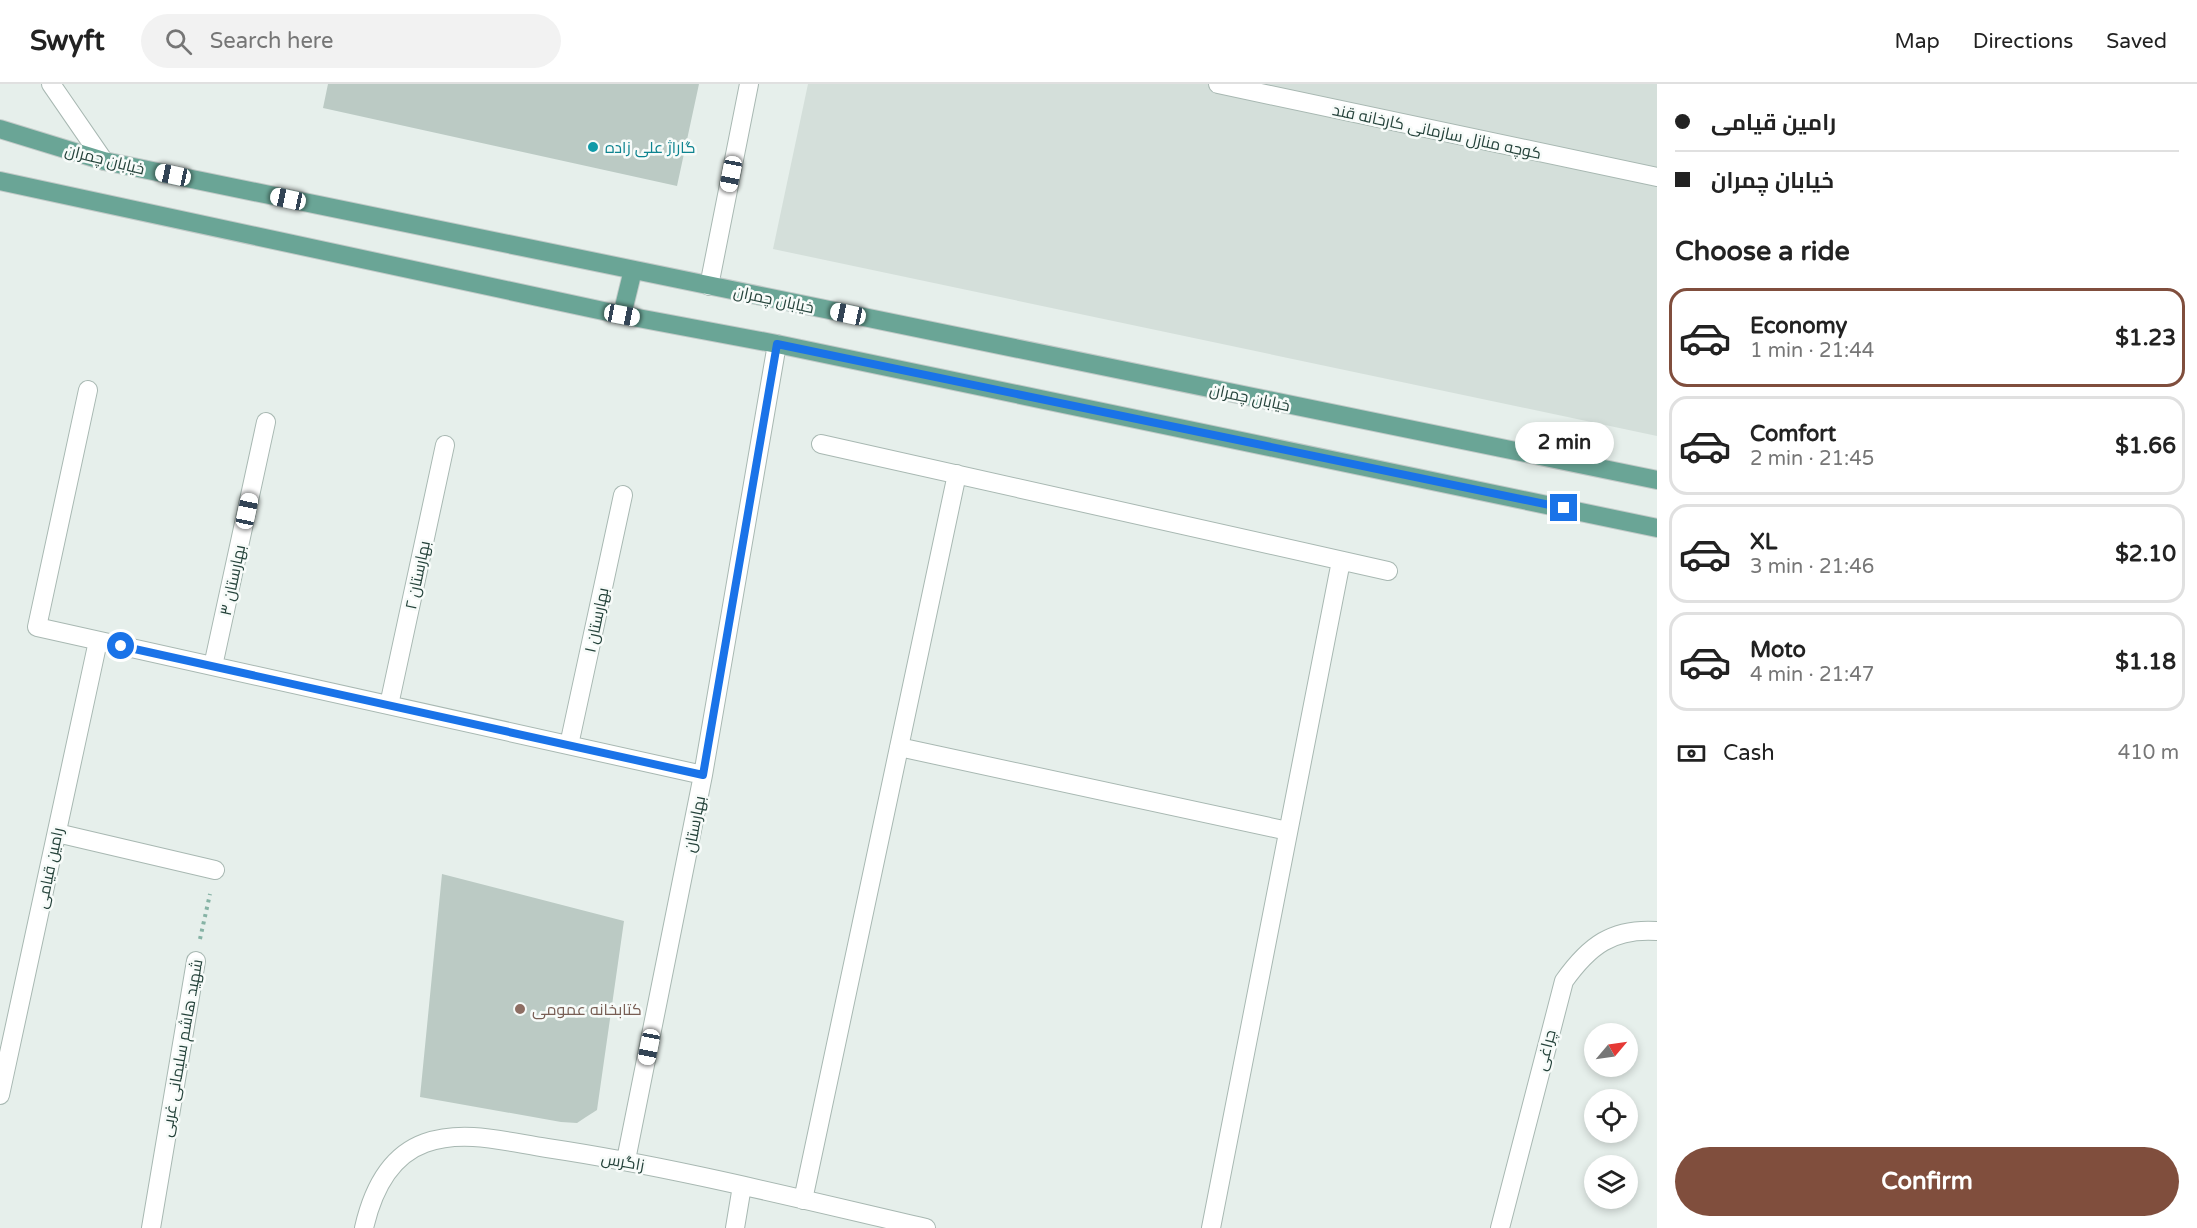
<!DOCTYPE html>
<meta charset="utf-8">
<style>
body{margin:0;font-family:"Varela Round",Cairo,sans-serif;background:#f2f2f2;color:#222;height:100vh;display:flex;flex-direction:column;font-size:22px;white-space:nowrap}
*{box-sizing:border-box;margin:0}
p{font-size:20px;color:#767676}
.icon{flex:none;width:33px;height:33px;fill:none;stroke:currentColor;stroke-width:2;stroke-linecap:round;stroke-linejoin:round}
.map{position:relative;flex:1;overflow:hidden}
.side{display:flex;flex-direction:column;background:#fff;width:540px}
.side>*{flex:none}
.hud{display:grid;align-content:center;height:132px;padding:0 18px;background:#fff}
.needle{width:39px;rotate:61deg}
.controls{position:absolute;left:1584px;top:939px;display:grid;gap:12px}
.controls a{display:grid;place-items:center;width:54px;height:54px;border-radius:50%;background:#fff;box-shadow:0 3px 9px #0003;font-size:30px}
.end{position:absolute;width:27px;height:27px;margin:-14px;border:8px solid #1a73e8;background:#fff;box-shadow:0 0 0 3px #fff}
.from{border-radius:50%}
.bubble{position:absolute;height:42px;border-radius:21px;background:#fff;box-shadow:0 3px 9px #0003;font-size:20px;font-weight:700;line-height:42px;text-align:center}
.car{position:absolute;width:18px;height:36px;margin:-18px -9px;border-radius:8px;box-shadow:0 0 4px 2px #0007;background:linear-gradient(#fff 24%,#345 0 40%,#fff 0 76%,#345 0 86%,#fff 0)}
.hud b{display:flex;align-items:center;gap:21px;height:57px;font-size:22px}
.hud b+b{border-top:2px solid #e0e0e0}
.hud i{width:15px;height:15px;background:#222}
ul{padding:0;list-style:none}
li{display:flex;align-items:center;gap:18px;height:99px;margin:0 12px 9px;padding:0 6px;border:3px solid #e0e0e0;border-radius:18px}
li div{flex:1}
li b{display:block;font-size:22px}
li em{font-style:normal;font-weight:700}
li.on{border-color:#804e3d}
li>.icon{width:54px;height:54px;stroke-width:1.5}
h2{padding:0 18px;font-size:27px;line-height:72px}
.pay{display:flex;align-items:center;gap:15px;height:66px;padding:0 18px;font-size:22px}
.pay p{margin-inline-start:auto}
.button{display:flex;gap:12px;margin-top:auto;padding:12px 18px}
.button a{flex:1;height:69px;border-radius:36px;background:#804e3d;color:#fff;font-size:24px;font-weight:700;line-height:69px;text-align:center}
header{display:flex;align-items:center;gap:36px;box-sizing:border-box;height:84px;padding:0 30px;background:#fff;border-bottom:2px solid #e0e0e0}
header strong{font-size:28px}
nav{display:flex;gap:33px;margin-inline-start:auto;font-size:21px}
.search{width:420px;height:54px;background:#f2f2f2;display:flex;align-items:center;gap:15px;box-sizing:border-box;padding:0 21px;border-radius:33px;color:#767676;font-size:22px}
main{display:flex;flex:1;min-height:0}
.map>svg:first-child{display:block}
</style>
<header>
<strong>Swyft</strong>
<div class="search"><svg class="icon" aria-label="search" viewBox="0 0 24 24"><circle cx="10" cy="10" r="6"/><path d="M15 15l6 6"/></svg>Search here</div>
<nav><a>Map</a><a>Directions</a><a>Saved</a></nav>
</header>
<main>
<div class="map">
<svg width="1657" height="1144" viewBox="0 0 1657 1144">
<rect width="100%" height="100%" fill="#e6efeb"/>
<!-- built -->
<path fill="#d4dfda" d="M808,0H1657V352L773,165Z"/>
<!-- building -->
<path fill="#bbcac4" d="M328,0H699L677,102L323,24Z
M442,790L624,837L597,1026L586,1033L577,1039L561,1038L420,1013Z"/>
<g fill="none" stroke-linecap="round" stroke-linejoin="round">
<defs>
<path id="minor" d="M51,0L104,77
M1218,0L1657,93
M709,202L749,0
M88,306L37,543L703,691
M821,360L1388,487
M213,582L266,338
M389,621L445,361
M569,661L623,411
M899,663L1288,747
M57,749L215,786
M0,1011L98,557
M626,1076L703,691L777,260
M803,1116L957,390
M151,1144L196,877
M364,1144C372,1109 389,1072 425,1059C464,1045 507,1058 547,1064C674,1083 800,1115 926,1144
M735,1144L742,1102
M1211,1144L1341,477
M1500,1144L1564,897C1589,862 1612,844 1657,847"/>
<path id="major" d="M0,45L104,77L1657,396
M0,97L622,231L777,260L1657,444
M622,231L633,186"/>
</defs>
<!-- minor casing -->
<use href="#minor" stroke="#a8b8b2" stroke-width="20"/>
<!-- major casing -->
<use href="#major" stroke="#c2cac8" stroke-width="20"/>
<!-- path -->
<path stroke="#86b3a5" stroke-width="4" stroke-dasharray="3 4.5" stroke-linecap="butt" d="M200,855L210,810"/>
<!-- minor -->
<use href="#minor" stroke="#fff" stroke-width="18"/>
<!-- major -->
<use href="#major" stroke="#6aa596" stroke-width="18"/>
</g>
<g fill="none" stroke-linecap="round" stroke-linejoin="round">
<!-- route -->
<path stroke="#1a73e8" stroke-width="8" d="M121,562L703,691L777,260L1564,424"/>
</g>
<!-- markers -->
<circle fill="#0f9aa8" stroke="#f7fbf9" stroke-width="2" cx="593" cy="63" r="6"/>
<circle fill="#8d6e63" stroke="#f7fbf9" stroke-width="2" cx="520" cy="925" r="6"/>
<g text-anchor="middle" stroke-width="5" stroke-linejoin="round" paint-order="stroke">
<!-- street labels -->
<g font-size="16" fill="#24423a" stroke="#f7fbf9">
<text transform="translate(1437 47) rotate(12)" y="6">کوچه منازل سازمانی کارخانه قند</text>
<text transform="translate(105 75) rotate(14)" y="6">خیابان چمران</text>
<text transform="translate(774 215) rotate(12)" y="6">خیابان چمران</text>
<text transform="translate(1250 313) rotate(12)" y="6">خیابان چمران</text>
<text transform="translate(417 491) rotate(-78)" y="6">بهارستان ۲</text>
<text transform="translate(232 496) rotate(-78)" y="6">بهارستان ۳</text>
<text transform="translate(596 536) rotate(-78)" y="6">بهارستان ۱</text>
<text transform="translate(694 740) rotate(-79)" y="6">بهارستان</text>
<text transform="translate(49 784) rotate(-78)" y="6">رامین قیامی</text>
<text transform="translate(181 964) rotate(-80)" y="6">شهید هاشم سلیمانی غربی</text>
<text transform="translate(1545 966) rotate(-76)" y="6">چراغی</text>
<text transform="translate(623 1077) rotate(10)" y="6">زاگرس</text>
</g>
<!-- culture labels -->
<g font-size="16" fill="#0d838f" stroke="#f7fbf9" text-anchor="start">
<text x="605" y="69">گاراژ علی زاده</text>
</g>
<!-- education labels -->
<g font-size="16" fill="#785e54" stroke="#f7fbf9" text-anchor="start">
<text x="532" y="931">کتابخانه عمومی</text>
</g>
</g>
</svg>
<div class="controls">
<a><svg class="needle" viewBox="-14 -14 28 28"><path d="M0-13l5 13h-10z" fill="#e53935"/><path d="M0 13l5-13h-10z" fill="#767676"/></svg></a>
<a><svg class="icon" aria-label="locate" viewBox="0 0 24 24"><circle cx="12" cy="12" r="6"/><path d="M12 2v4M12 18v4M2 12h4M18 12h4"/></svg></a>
<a><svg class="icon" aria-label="layers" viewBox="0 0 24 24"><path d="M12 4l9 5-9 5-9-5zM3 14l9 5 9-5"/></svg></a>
</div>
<i class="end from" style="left:121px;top:562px"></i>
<i class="end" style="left:1564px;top:424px"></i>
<div class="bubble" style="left:1515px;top:338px;width:99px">2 min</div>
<i class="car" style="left:731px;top:90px;rotate:191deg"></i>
<i class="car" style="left:173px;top:91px;rotate:282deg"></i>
<i class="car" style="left:288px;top:115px;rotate:282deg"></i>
<i class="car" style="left:848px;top:230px;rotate:282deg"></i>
<i class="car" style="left:622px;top:231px;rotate:101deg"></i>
<i class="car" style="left:247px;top:427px;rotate:12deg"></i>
<i class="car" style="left:649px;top:963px;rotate:191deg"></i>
</div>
<section class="side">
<div class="hud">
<b><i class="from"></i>رامین قیامی</b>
<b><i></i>خیابان چمران</b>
</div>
<h2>Choose a ride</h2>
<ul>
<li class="on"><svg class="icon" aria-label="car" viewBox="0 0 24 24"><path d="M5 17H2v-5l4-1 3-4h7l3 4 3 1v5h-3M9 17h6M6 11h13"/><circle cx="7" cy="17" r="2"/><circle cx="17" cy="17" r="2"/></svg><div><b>Economy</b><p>1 min · 21:44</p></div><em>$1.23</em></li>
<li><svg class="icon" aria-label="car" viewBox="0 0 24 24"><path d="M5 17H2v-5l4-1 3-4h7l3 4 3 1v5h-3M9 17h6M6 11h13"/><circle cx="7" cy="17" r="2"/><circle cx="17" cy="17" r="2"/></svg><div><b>Comfort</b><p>2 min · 21:45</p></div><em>$1.66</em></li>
<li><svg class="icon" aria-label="car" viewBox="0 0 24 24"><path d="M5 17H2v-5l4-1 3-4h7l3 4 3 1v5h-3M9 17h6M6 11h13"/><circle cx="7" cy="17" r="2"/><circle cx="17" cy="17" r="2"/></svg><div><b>XL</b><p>3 min · 21:46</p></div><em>$2.10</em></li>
<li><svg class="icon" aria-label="car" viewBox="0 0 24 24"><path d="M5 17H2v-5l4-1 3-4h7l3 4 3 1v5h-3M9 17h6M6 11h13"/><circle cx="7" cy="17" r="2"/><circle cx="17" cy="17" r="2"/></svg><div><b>Moto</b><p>4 min · 21:47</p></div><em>$1.18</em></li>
</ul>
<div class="pay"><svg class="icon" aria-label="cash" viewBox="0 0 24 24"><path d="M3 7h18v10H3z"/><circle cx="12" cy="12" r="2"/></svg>Cash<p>410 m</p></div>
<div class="button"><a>Confirm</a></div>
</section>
</main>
